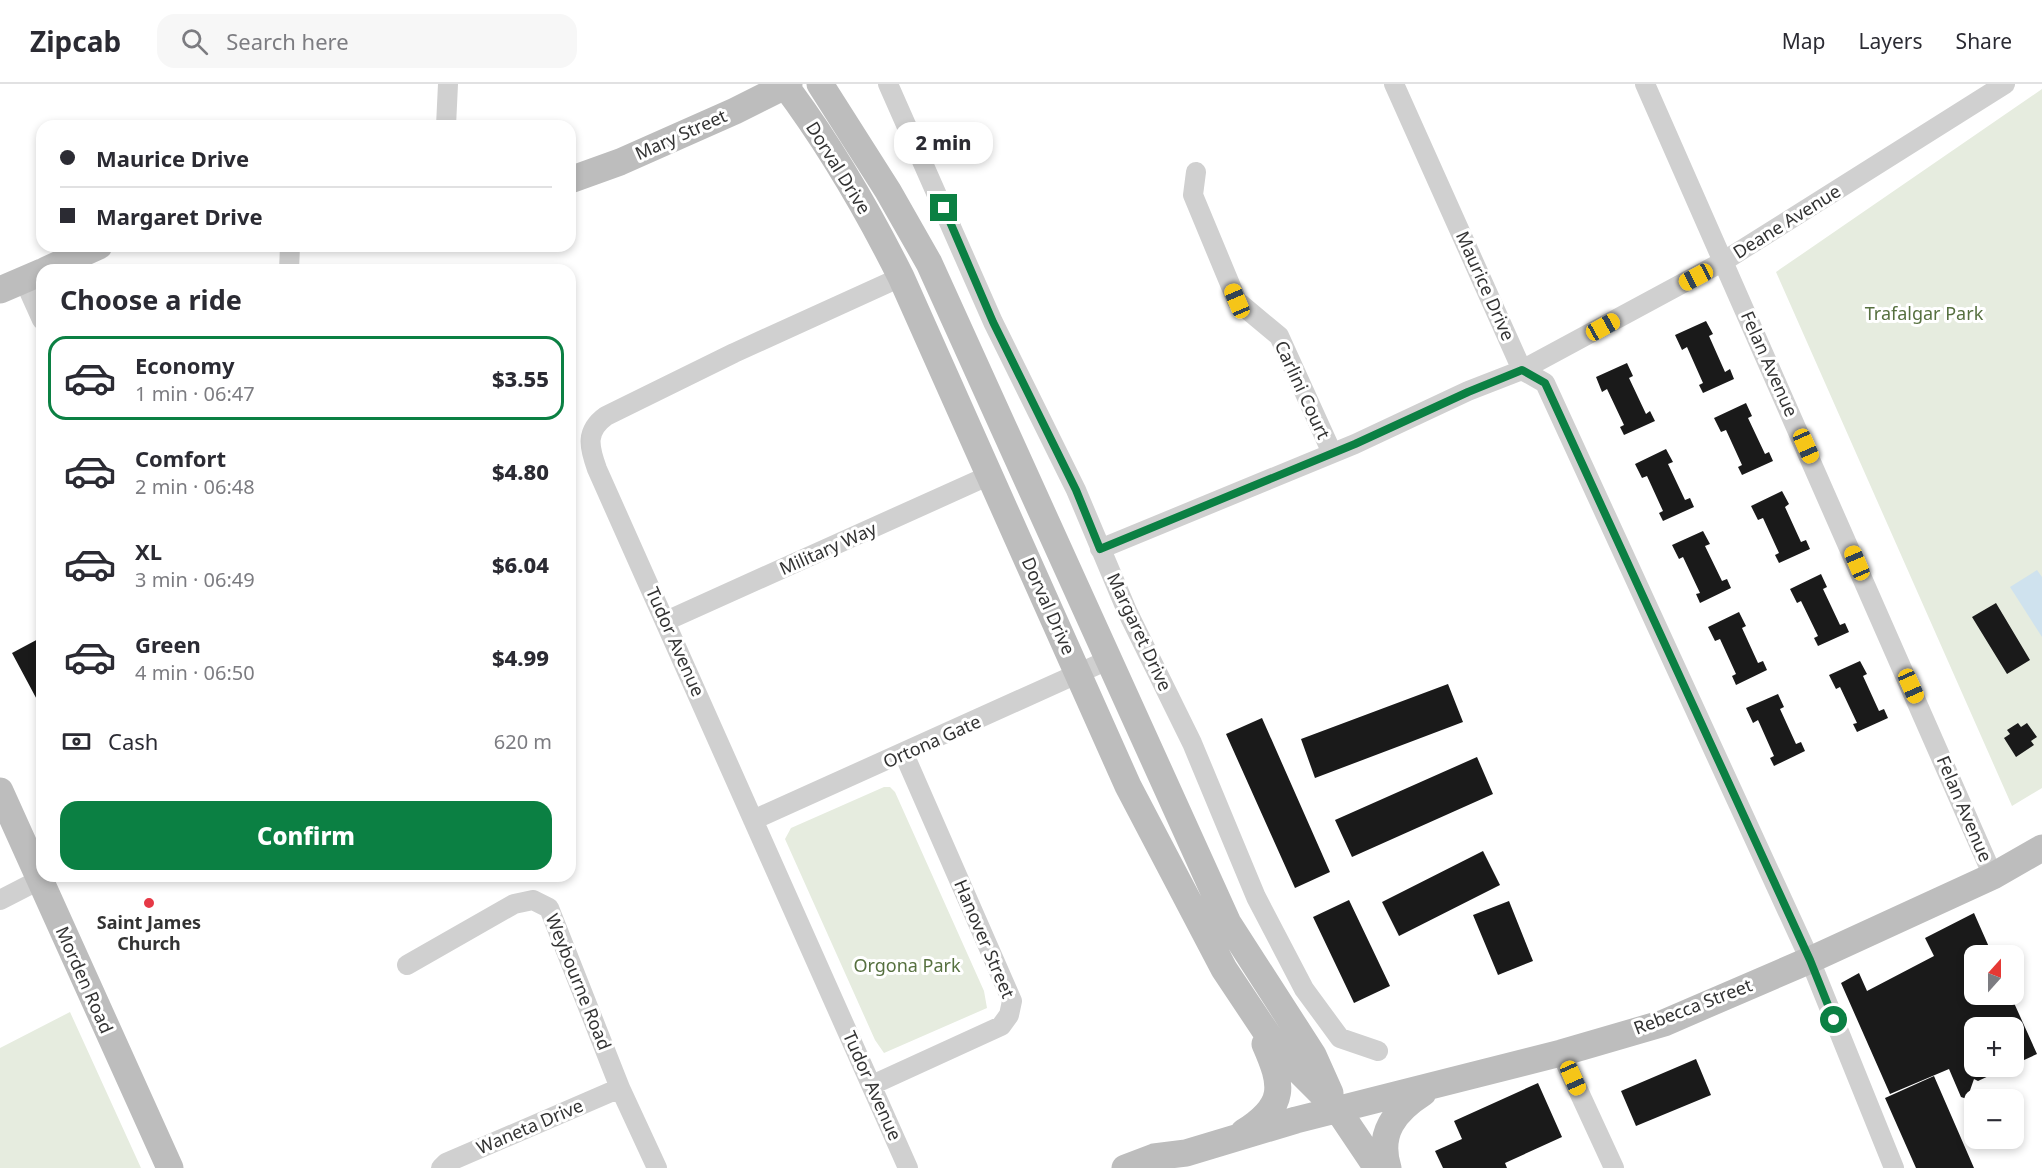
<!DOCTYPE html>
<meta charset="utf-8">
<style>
body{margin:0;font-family:"Noto Sans",sans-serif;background:#f7f7f7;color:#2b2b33;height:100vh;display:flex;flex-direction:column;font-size:22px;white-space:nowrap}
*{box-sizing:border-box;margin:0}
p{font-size:20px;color:#7c7c81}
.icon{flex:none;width:33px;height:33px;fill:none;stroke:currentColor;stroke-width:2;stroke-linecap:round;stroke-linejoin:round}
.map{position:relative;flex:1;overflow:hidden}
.drawer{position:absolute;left:36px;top:180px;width:540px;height:618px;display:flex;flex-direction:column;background:#fff;border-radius:18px;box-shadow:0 3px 9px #0003}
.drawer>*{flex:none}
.banner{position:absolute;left:36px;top:36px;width:540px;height:132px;border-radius:18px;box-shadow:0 3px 9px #0003;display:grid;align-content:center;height:132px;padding:0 24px;background:#fff}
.needle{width:39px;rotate:21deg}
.fabs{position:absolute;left:1964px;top:861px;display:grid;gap:12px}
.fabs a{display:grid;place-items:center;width:60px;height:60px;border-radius:12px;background:#fff;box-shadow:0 3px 9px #0003;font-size:30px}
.end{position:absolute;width:27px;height:27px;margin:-14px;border:8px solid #0b8043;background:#fff;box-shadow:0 0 0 3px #fff}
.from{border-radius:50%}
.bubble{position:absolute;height:42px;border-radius:18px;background:#fff;box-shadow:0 3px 9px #0003;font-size:20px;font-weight:800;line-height:42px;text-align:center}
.car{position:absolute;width:18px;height:36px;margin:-18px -9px;border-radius:8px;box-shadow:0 0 4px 2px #0007;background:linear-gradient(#f5c518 24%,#345 0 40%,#f5c518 0 76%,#345 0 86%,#f5c518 0)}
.banner b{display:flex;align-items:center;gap:21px;height:57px;font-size:22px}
.banner b+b{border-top:2px solid #e1e1e2}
.banner i{width:15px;height:15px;background:#2b2b33}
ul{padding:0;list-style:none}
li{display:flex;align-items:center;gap:18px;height:84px;margin:0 12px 9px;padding:0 12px;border:3px solid transparent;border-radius:18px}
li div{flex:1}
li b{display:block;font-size:22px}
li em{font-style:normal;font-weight:800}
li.on{border-color:#0b8043}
li>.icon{width:54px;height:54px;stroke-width:1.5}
h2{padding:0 24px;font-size:27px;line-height:72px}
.pay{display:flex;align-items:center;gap:15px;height:66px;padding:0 24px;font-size:22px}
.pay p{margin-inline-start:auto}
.action{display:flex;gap:12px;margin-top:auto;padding:12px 24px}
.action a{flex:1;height:69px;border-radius:18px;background:#0b8043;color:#fff;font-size:24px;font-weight:800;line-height:69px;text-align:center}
header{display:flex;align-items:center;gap:36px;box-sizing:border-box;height:84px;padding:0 30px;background:#fff;border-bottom:2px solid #e1e1e2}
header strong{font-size:28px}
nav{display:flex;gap:33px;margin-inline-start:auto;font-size:21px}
.search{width:420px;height:54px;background:#f7f7f7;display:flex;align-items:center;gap:15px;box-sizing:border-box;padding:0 21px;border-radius:18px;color:#7c7c81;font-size:22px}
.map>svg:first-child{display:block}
</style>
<header>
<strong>Zipcab</strong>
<div class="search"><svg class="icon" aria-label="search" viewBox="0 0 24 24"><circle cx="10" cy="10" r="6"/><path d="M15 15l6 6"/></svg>Search here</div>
<nav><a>Map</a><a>Layers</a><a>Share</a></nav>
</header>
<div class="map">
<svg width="2042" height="1084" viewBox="0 0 2042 1084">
<rect width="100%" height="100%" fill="#fff"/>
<!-- green -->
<path fill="#e6ecdf" d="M2042,5V704L2012,722L1776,188Z
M884,703H890L895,708L984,907L987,924L884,969L875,956L785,755L791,744Z
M70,928L141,1084H0V964Z"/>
<!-- water -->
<path fill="#cfe2ee" d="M2037,486L2042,493V553L2010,503Z"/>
<!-- building -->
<path fill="#1a1a1a" d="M1706,237L1713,250L1709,252L1725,288L1730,285L1734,295L1703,309L1699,301L1703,299L1687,263L1682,266L1675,251Z
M1627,279L1633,292L1629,294L1646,330L1650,327L1655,337L1624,351L1620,343L1624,341L1607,305L1602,308L1596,293Z
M1746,319L1752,332L1748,334L1765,370L1769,368L1773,377L1742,391L1738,383L1742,381L1726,346L1721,348L1714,334Z
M1666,365L1673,378L1668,380L1685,416L1690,414L1694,423L1663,437L1659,429L1663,427L1647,392L1642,394L1635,380Z
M1782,407L1789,420L1785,423L1801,458L1806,456L1810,465L1779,479L1775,471L1779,469L1763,434L1758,436L1751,422Z
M1703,447L1710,460L1705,462L1722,497L1727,495L1731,504L1700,519L1696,510L1700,509L1683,473L1679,475L1672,461Z
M1821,490L1827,503L1823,505L1840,541L1845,539L1849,548L1818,562L1814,554L1818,552L1801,517L1797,519L1790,505Z
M1996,519L2030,576L2007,590L1972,533Z
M1739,528L1746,542L1742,544L1758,579L1763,577L1767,586L1736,601L1732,592L1736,590L1720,555L1715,557L1708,543Z
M42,553V625L12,569Z
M1860,577L1867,590L1863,592L1879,627L1884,625L1888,634L1857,648L1853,640L1857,639L1840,603L1836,605L1829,591Z
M1448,600L1463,638L1315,694L1301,655Z
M1778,610L1784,623L1780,625L1796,660L1801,658L1805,667L1774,682L1770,674L1774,672L1758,636L1753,639L1746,624Z
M1262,634L1330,788L1295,804L1226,650Z
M2018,639L2021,643L2027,639L2037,653L2031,657L2034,661L2016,673L2004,654L2010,650L2007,646Z
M1477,673L1493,710L1352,773L1335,736Z
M1483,767L1500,801L1399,852L1382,818Z
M1349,816L1390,902L1354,919L1313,833Z
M1509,817L1533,877L1498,891L1473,831Z
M1974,829L1993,872H1974V910H2010L2037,970L2013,981V944H1974V982H2010L1978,997L1974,995L1967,1015L1961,1013L1949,985L1890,1010L1841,899L1859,889L1867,907L1934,872L1925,854Z
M1696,975L1711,1011L1636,1042L1621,1007Z
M1934,992L1974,1084H1916L1885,1014Z
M1538,999L1562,1053L1505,1079L1507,1084H1443L1435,1067L1462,1055L1454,1037Z"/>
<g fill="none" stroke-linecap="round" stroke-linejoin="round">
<!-- street -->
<path stroke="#d0d0d0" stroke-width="20" d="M888,0L993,238L1076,406L1127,527L1192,659L1256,813L1304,905L1340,954L1378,967
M1394,0L1522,286L1545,299L1810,876L1894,1084
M1645,0L1993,792
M446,42L448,0
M1196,88L1193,111L1237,217L1279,252L1332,369
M289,186L290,162
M901,193L734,269L606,332C585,347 589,363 597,385L908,1084
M24,196L42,236
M1100,465L1355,360L1468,307L1522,286L1724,177L2005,0
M666,537L990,391
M753,736L1108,576
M0,816L39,796
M407,881L514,820L533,816L549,824L620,1004L657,1084
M1561,969L1614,1084
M872,1001L1001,942L1009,931L1012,917L904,670
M441,1084L446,1079L620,1004"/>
<!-- secondary -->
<path stroke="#bdbdbd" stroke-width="27" d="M784,0C829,60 868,127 901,193L1128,702L1224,885L1278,966L1338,1026L1377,1084
M820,0L888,107L929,179L1228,839L1313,971L1330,1009
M570,96L620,78L735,27L789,0
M46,186L99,162
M0,206L42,188
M0,707L170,1084
M1244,1048C1287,1021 1283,1001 1265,960
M1125,1084L1154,1073L1186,1069L1296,1036L1561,969L1664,939L1810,876L1993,792L2042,764
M1388,1084C1377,1049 1395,1027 1423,1009"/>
</g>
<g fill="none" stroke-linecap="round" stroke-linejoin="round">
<!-- route -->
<path stroke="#0b8043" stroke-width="8" d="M944,124L993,238L1076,406L1100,465L1355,360L1468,308L1522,286L1545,299L1810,876L1834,936"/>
</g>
<!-- markers -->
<circle fill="#e63946" stroke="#fff" stroke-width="2" cx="149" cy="819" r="6"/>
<g text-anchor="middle" stroke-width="6" stroke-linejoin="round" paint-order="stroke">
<!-- street labels -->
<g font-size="18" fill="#333" stroke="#fff">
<text transform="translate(681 51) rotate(-24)" y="6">Mary Street</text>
<text transform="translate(838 84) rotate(58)" y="6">Dorval Drive</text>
<text transform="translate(1787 138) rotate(-32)" y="6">Deane Avenue</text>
<text transform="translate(1485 202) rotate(66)" y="6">Maurice Drive</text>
<text transform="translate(1769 280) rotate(66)" y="6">Felan Avenue</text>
<text transform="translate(1302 306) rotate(65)" y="6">Carlini Court</text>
<text transform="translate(828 465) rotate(-24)" y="6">Military Way</text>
<text transform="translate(1048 522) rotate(66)" y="6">Dorval Drive</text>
<text transform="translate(1139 548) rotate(65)" y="6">Margaret Drive</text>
<text transform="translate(675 558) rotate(66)" y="6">Tudor Avenue</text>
<text transform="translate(932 658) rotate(-24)" y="6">Ortona Gate</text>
<text transform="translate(1964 725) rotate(67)" y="6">Felan Avenue</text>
<text transform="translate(984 855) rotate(67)" y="6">Hanover Street</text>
<text transform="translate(84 896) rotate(66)" y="6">Morden Road</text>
<text transform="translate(578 898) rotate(68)" y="6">Weybourne Road</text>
<text transform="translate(1693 923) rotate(-21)" y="6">Rebecca Street</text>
<text transform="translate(872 1002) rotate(66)" y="6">Tudor Avenue</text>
<text transform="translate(530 1043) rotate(-23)" y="6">Waneta Drive</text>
</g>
<!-- park labels -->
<g font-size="18" fill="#56703f" stroke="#fff">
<text x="1924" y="236">Trafalgar Park</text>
<text x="907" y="888">Orgona Park</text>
</g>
<!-- poi labels -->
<g font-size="18" font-weight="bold" fill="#333" stroke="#fff">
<text x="149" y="845">Saint James<tspan x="149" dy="21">Church</tspan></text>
</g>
</g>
</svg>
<div class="fabs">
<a><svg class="needle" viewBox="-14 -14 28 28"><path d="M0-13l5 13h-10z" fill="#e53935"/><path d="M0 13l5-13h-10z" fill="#7c7c81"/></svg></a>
<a>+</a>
<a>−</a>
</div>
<i class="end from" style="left:1834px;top:936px"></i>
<i class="end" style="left:944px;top:124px"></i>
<div class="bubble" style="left:894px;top:38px;width:99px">2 min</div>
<i class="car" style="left:1696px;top:193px;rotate:242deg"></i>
<i class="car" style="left:1237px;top:217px;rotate:337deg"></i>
<i class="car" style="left:1603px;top:243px;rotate:61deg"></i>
<i class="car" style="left:1806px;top:362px;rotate:156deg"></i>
<i class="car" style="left:1857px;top:479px;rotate:337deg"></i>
<i class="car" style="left:1911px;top:602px;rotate:156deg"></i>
<i class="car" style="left:1573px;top:994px;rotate:156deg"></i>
<div class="banner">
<b><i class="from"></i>Maurice Drive</b>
<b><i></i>Margaret Drive</b>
</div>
<section class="drawer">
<h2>Choose a ride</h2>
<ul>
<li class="on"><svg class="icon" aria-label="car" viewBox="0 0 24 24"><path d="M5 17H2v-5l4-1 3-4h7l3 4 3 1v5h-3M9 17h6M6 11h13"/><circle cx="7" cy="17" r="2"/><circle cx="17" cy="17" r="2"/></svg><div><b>Economy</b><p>1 min · 06:47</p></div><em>$3.55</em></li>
<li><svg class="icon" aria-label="car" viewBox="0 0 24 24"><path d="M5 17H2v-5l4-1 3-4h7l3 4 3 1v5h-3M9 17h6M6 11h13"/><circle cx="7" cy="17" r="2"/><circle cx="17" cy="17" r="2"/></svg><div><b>Comfort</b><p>2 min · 06:48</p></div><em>$4.80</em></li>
<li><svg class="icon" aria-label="car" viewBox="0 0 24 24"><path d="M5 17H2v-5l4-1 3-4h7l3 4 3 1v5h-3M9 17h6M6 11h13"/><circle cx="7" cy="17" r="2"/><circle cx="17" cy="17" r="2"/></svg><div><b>XL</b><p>3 min · 06:49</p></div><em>$6.04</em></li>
<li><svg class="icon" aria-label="car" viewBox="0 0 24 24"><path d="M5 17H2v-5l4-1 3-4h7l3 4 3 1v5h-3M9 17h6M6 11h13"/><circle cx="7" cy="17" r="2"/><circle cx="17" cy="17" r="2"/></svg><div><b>Green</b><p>4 min · 06:50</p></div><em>$4.99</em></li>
</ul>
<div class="pay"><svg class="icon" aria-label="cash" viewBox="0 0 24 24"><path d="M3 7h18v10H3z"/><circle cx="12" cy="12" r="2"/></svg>Cash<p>620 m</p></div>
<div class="action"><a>Confirm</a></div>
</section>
</div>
